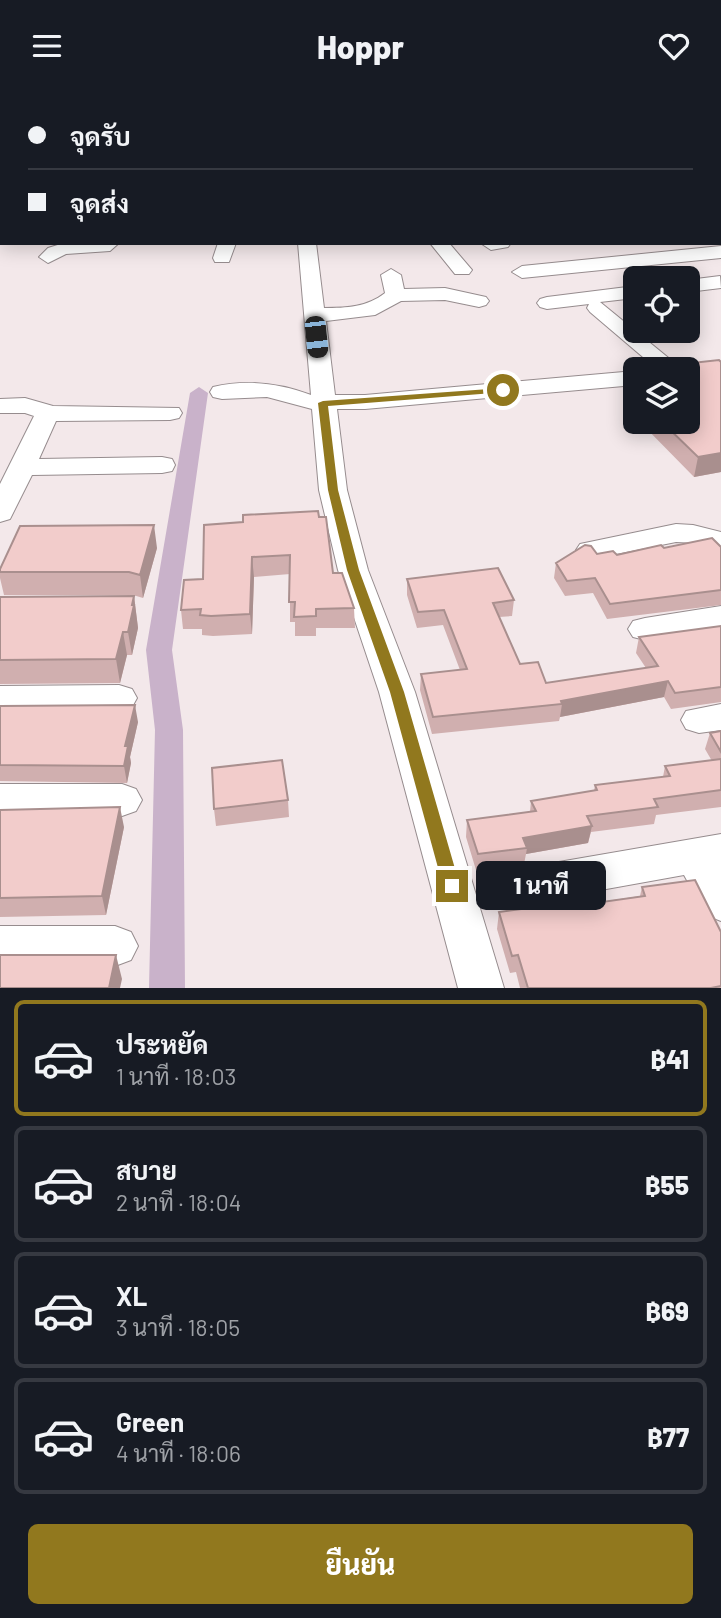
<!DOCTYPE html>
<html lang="th">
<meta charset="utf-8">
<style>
body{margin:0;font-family:Barlow,Sarabun,sans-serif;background:#20242c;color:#f1f3f6;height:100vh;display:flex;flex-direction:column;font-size:26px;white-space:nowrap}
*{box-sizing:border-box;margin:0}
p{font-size:23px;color:#9ea1a6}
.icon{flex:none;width:38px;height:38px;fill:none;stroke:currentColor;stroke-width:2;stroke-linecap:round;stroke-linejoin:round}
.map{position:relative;height:897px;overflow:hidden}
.details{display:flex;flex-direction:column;background:#171b24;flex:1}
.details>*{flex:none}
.top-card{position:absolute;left:0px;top:0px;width:721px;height:154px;box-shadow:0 4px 18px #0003;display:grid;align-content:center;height:154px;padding:0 28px;background:#171b24}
.tools{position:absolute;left:623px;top:175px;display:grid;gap:14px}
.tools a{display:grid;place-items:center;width:77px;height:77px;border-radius:10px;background:#171b24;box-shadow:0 4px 18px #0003;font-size:35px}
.end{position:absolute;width:32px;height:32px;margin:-16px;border:9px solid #91781e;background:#fff;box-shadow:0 0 0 4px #fff}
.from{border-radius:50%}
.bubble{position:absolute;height:49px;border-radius:10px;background:#171b24;box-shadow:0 4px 18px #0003;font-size:23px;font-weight:800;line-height:49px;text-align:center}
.car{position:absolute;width:21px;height:42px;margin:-21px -10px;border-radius:9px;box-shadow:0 0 5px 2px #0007;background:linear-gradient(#222 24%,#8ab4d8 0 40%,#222 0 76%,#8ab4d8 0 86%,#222 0)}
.top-card b{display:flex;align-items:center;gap:24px;height:66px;font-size:26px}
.top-card b+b{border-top:2px solid #363941}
.top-card i{width:18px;height:18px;background:#f1f3f6}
ul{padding:12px 0 0;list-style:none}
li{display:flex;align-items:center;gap:21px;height:116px;margin:0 14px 10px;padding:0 14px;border:4px solid #363941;border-radius:10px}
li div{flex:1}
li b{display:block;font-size:26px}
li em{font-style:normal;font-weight:800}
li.selected{border-color:#91781e}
li>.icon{width:63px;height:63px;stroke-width:1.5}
.action{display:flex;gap:14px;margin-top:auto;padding:14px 28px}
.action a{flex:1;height:80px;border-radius:10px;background:#91781e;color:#fff;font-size:28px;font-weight:800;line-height:80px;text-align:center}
header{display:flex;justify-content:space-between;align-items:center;height:91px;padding:0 28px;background:#171b24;font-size:32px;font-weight:800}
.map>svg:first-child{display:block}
</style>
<header><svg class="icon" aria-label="menu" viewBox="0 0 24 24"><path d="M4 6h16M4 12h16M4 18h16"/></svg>Hoppr<svg class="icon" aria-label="heart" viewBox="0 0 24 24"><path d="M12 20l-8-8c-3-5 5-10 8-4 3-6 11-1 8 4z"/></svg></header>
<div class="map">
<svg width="721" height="897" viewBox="0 0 721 897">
<rect width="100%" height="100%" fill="#f3e8ea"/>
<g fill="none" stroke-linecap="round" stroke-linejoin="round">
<!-- canal -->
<path fill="#c9b2ca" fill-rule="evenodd" d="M607,0H618L620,2H608Z
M199,296L208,302L172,559L183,639L185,897H149L155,639L146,559L190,302Z"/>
<defs>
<path id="minor" d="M12,0H26L11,2Z
M274,0H286V2H274Z
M461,0H495L460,2Z
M693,0H717L692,2Z
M0,31H2V39H0Z
M719,42H721V51H719Z
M719,67H721V77H719Z
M2,73V83L0,84V74Z
M0,112H2L0,123Z
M719,113H721V124H719Z
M64,152H119L110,160L66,163L48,172L39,166L48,157Z
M218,152H236L229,171H215L213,167Z
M298,152H316L324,217C347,217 367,216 385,202L381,184L391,178L401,184L404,198L445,197L486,206L489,210L486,214L479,216L445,209L401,210L375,224L326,230L335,304H365L635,280V294L365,318H337L347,399L368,479L415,601L504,897H458L379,601L338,479L319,399L312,318L267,306L222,308L213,306L210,301L213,296C247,288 279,292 311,304Z
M430,152H449L472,179L469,183H455Z
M511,152L508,156L491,159L482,153Z
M721,155V167L522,187L512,181L522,175Z
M720,185L721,197L688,201V189Z
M635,195V207L600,211L682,278H657L590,221L587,217L589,213L547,218L540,216L537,212L540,208L547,206Z
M25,307L53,315L179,317L182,322L179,327L170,329L56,330L39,368L162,366L172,368L175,374L172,380L162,382L32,384L10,428L0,431V393L34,325L25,322H0V308Z
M676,433L693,434L721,441V463L698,452L676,451L591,468L580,465L576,459L580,453Z
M721,515V537L645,549L633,546L628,538L633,530L645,527Z
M119,594L132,598L137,607L132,616L119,620L0,621V595Z
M721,613V639L699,642L686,638L681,629L686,620Z
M0,693H122L136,698L142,709L136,720L122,725H0Z
M721,743V830L706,824L684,784L501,817L486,812L479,799L486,786L501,781Z
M0,835H115L131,841L138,855L131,869L115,875H0Z"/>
</defs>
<!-- minor casing -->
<use href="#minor" stroke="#968c8e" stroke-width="2"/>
<!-- minor -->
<use href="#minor" fill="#fff" fill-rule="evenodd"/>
</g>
<!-- wall -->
<path fill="#d0afaf" d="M721,271V381L694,386L640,331H688L692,272Z
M631,279H635V326L623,314L627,282H630Z
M319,426L333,482L354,517L355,537H316V545H295V531H290V483L254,486L252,543L213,545L202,544V538H183L181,519L203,488Z
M721,456V514L607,528L593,502L565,505L554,487L556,472L597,463L617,464L664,457Z
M157,457L143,507L133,504H4L0,487V478Z
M407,488L514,509L512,525L499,526L520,573L546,592L646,577L636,562L639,546L721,535V611L671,618L664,606L560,626L559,630L432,643L420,599L421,583L460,579L443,534L417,537L407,504Z
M134,505L138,537L132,564H127L120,592L0,593V506Z
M0,615L138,631L130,666L131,672L127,692L0,690Z
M721,640V716L656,724L654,733L591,741L588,752L526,763L524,773L476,779L466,746L467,729L530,721L531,710L594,700L595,694L663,686L665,675L712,670L705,658L710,642Z
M288,709L289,726L216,735L214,718Z
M0,719L124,736L106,824L0,826Z
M642,796L721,841V897H520L516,881L510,882L497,838L499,821L553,818L640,805Z"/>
<!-- shaded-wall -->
<path fill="#a98f8e" d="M721,362V381L694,386L698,366Z
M154,434L157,457L143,507L140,484Z
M252,466L254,486L252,543L250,523Z
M134,505L138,537L132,564L128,541L132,514Z
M123,541L127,564L120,592L116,568Z
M668,590L664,606L560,626L562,613L561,610Z
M135,614L138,631L130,666L131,672L127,692L124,675L125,655Z
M120,716L124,736L106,824L102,805Z
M592,735L588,752L526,763L527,757L523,747Z
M116,864L122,888L120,897H109Z"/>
<!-- building -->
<path fill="#f2cccb" stroke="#a98f8e" stroke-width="2" d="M689,268L692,272L719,269L721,271V362L698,366L662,331H688V278H638L641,275Z
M631,279H635V290L627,282L633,281Z
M635,293V304L626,295Z
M318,420L319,426H326L333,482H342L354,517L316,518V525L294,526L295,511H289L290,464L252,466L250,523L211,525L200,524L201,518L181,519L184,489L203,488L204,434L243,431V424Z
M154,434L140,484L129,481H0V478L20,435Z
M712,447L721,456V499L610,513L595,487L567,490L556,472L585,454L591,455L597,463L613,460L617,464L661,454L664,457Z
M498,477L514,509L493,512L520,573L538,571L546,592L658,575L639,546L721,535V596L675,602L668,590L561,610L562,613L433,626L421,583L467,578L444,519L418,521L407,488Z
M134,505L132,514H134L128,541H123L116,568L0,569V506Z
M135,614L125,655H128L124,675L0,674V615Z
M721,640V661L710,642Z
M721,668V699L654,708L658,716L587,725L592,735L523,747L527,757L478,763L467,729L536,720L531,710L597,699L595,694L670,685L665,675Z
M282,669L288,709L214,718L212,677Z
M120,716L102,805L0,807V719Z
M695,789L721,841V895L711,897H528L518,864L512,865L499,821L552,814L553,818L645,805L642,796Z
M0,864H116L109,897H0Z"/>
<!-- route -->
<path fill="#91781e" d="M503,297H506V301L328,315L338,399L359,479L404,601L460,795L457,800H446L443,795L390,601L347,479L328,399L318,312L323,310Z"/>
</svg>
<div class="tools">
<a><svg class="icon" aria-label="locate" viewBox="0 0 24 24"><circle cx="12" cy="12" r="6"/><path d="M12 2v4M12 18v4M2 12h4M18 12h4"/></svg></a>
<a><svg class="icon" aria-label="layers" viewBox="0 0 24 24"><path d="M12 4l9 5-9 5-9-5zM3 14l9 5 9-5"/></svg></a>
</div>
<i class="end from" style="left:503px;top:299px"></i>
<i class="end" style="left:452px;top:795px"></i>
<div class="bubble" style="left:476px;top:770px;width:130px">1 นาที</div>
<i class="car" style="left:316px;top:246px;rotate:174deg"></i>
<div class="top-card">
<b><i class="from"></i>จุดรับ</b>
<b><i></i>จุดส่ง</b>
</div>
</div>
<section class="details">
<ul>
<li class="selected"><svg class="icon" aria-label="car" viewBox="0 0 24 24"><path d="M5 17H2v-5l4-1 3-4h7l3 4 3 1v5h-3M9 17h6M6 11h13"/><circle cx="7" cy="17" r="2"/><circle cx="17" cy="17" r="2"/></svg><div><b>ประหยัด</b><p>1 นาที · 18:03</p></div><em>฿41</em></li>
<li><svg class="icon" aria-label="car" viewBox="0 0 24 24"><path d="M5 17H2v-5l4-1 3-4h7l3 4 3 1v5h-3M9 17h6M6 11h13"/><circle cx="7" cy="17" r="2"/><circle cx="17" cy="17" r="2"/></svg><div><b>สบาย</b><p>2 นาที · 18:04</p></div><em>฿55</em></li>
<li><svg class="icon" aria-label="car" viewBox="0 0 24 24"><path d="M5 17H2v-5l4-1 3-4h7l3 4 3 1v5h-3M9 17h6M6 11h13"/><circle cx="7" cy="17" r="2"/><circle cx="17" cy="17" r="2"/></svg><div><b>XL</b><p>3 นาที · 18:05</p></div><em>฿69</em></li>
<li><svg class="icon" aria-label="car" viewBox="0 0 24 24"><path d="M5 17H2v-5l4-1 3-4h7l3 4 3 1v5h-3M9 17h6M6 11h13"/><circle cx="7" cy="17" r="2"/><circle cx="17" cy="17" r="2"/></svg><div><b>Green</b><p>4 นาที · 18:06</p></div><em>฿77</em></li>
</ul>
<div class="action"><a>ยืนยัน</a></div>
</section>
